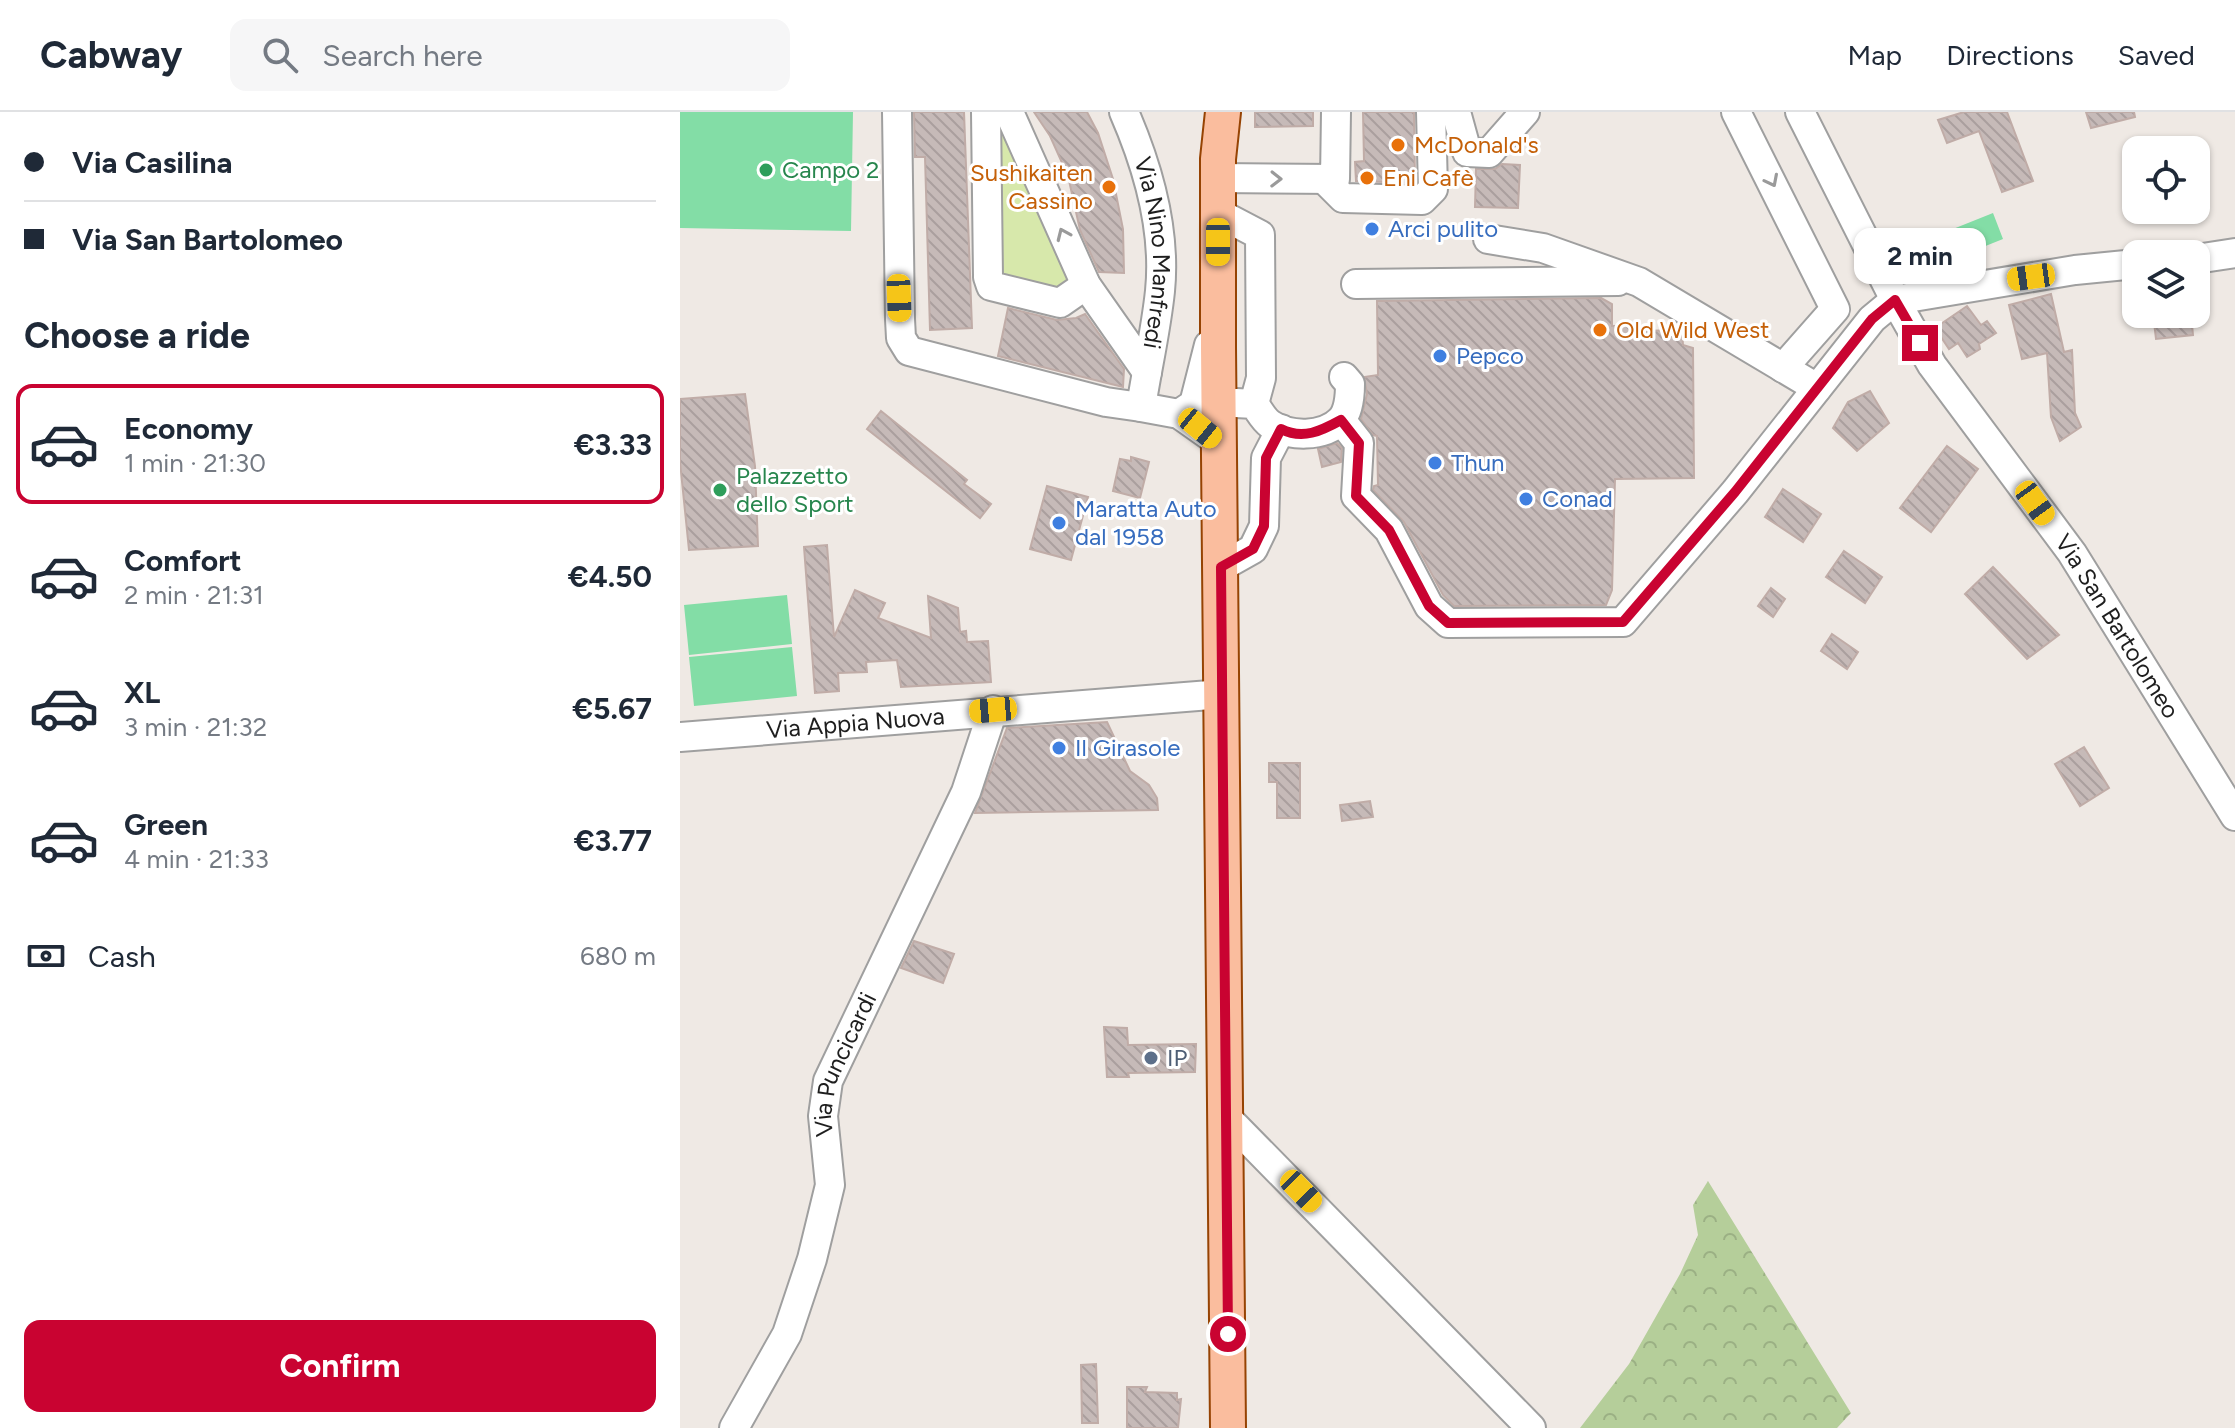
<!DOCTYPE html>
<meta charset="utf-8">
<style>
body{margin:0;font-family:Figtree,sans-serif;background:#f6f6f7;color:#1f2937;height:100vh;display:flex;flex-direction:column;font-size:30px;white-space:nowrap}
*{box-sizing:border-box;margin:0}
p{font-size:26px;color:#747a83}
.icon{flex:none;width:44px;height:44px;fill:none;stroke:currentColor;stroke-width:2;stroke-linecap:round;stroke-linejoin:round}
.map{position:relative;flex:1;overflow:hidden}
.panel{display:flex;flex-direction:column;background:#fff;width:680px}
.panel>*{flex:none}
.top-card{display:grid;align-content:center;height:176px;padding:0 24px;background:#fff}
.buttons{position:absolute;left:1442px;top:24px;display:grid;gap:16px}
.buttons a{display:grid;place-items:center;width:88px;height:88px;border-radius:16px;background:#fff;box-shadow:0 2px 6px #0004;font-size:40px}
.end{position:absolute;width:36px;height:36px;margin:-18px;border:10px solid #c90331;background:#fff;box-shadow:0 0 0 4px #fff}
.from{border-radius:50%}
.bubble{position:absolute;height:56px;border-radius:16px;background:#fff;box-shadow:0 2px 6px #0004;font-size:26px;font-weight:700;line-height:56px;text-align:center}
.car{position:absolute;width:24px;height:48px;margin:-24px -12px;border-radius:10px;box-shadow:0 0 6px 2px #0007;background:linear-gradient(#f5c518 24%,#345 0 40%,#f5c518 0 76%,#345 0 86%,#f5c518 0)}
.top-card b{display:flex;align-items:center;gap:28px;height:76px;font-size:30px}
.top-card b+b{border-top:2px solid #e0e1e3}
.top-card i{width:20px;height:20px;background:#1f2937}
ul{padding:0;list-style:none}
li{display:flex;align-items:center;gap:24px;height:120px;margin:0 16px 12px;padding:0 8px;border:4px solid transparent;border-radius:16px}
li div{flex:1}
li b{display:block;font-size:30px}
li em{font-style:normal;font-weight:700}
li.selected{border-color:#c90331}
li>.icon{width:72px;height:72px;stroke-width:1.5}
h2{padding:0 24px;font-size:36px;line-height:96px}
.pay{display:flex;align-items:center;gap:20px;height:88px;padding:0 24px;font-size:30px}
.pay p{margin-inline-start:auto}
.primary-button{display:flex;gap:16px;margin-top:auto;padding:16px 24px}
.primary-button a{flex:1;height:92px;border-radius:16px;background:#c90331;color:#fff;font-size:32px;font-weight:700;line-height:92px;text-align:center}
header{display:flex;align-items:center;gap:48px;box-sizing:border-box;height:112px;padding:0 40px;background:#fff;border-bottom:2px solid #e0e1e3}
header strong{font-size:38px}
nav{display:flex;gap:44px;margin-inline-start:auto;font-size:28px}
.search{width:560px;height:72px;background:#f6f6f7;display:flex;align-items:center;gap:20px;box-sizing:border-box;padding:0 28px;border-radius:16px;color:#747a83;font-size:30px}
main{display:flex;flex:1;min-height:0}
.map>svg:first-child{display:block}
</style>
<header>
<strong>Cabway</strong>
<div class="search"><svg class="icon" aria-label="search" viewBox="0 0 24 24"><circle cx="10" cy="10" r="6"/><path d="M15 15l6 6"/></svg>Search here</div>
<nav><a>Map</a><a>Directions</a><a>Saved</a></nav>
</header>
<main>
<section class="panel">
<div class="top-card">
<b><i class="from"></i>Via Casilina</b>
<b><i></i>Via San Bartolomeo</b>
</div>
<h2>Choose a ride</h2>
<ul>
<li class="selected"><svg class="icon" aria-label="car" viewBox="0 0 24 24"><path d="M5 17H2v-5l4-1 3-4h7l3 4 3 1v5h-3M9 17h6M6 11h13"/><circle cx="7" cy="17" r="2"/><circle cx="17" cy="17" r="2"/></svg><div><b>Economy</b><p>1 min · 21:30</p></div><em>€3.33</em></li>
<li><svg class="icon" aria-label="car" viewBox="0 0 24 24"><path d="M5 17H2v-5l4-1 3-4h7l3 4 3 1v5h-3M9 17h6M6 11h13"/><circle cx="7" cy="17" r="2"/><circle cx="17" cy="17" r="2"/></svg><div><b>Comfort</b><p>2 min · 21:31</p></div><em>€4.50</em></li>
<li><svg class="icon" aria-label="car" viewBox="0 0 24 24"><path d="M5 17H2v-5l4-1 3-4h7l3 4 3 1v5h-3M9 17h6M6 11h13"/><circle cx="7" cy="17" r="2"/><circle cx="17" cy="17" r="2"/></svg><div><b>XL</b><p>3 min · 21:32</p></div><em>€5.67</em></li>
<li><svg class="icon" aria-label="car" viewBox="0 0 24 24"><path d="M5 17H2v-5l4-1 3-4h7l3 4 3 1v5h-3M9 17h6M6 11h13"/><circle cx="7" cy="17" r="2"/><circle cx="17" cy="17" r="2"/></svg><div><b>Green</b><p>4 min · 21:33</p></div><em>€3.77</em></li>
</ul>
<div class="pay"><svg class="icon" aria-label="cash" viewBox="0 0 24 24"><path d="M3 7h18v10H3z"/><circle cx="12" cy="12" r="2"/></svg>Cash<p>680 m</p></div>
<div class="primary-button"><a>Confirm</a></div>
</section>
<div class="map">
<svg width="1555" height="1316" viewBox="0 0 1555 1316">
<defs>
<pattern id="forest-crowns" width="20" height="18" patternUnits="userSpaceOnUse" patternTransform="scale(2)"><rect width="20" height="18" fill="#b5ce9a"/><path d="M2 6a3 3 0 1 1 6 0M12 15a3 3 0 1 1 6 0" fill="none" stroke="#9bb084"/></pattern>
<pattern id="building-back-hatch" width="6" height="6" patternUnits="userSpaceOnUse" patternTransform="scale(2)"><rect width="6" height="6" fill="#c6bab8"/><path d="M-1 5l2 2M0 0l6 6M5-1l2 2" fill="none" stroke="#aa9f9e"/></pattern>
</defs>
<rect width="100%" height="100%" fill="#efe9e4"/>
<!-- grass -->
<path fill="#d7e8ab" d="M317,2L392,168L375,181L319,168Z"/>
<!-- forest -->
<path fill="url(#forest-crowns)" d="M1028,1069L1171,1301L1157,1316H900L949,1252L1000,1162L1018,1123L1013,1093Z"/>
<!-- pitch -->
<path fill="#83dda6" d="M0,0H173L171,119L0,116Z
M1313,101L1323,127L1263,151L1253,125Z
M107,483L112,532L9,543L4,493Z
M112,535L117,584L14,594L9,545Z"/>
<!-- building -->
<path fill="url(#building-back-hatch)" stroke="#c0aca7" stroke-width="2" d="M234,0H284L292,216L250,218L245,45H235Z
M354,0H407L418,21L433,67L443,117L444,161L419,160L400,118L388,64L370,24Z
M575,0H633V14L575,15Z
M683,0H734L735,71L676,69L675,50L684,49Z
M1284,0H1327L1353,69L1322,80L1299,19L1267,31L1258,8Z
M1406,0H1454L1455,5L1411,16Z
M822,52L840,53L838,96L795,95L796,57H815Z
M1371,182L1384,240L1392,238L1395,301L1401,315L1380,329L1371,305L1367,241L1342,247L1329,193Z
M921,186L932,192V214L958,213L956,219L1002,218L1003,233L1013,236L1014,366L935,367L932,478L926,493L774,494L763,483L724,410L693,378L694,374L698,373L697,324L693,323L681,307L687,282L684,265L698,263L697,189Z
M1287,194L1301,213L1307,209L1316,221L1299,232L1300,237L1287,245L1278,231L1269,237L1255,216Z
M328,196L377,208L396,206L405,202L444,257L443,275L318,244Z
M1473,202H1511L1513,223L1476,227Z
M1190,279L1209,311L1177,339L1153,316L1168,290Z
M65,282L75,354L78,434L9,438L0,350V287Z
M201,299L287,368L284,372L311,392L300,406L187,317Z
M657,331L662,336L661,350L642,355L638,337Z
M1267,334L1298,357L1251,420L1220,396Z
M451,345L469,350L460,386L433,379L440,347L451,349Z
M367,374L408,385L391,448L350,437Z
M1103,377L1141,402L1123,430L1085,405Z
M147,433L154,525L175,478L205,491L198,506L251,526L248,484L278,496L280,520L286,519L287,530L308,529L311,570L221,575L217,548L186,550L187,560L158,561L159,579L135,581L124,435Z
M1164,439L1202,465L1185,491L1146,465Z
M1313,455L1379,523L1347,547L1285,482Z
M1091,476L1105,487L1093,505L1078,494Z
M1152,522L1178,540L1167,557L1141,539Z
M427,610L450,659L469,673L477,686L478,698L295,701L327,616Z
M1404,635L1429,676L1400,694L1375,652Z
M589,651H620V706H597V670H589Z
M690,689L693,705L662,709L660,693Z
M234,829L274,842L263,871L221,856Z
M424,915L447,916L448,933L516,932L515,960L448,961L449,965H427Z
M416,1252L418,1311H402L401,1253Z
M447,1275H467L465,1280L497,1281V1288L501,1287L498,1316H447Z"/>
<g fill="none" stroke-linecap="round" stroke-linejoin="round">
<defs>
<g id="minor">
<path d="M217,0L220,207L221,226L229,239L426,290L461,295"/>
<path d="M306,0L308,165L311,174L380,191L406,173"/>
<path d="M329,0L406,173L467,260"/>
<path id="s1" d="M444,0C468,55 486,119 480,179C476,218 467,256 461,295L499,302L540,331"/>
<path d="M776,0L787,40L809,41L845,0"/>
<path d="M1056,0L1155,197L1103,256"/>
<path id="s2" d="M1120,0L1215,188L1252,253L1392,441L1555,704"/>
<path d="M538,66L655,67L656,0"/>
<path d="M644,67L663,86L742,88L753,77L751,0"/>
<path d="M538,101L580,123L581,266L574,292"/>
<path d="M808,127L863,136L959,170L1137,276"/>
<path d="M1516,147L1555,141"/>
<path d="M676,172L938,169"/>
<path d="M556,291L574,292C579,298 583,307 590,312C609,325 643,326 661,308C669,299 670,283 670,272L664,265"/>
<path d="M499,302L514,292L529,233"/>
<path d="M661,308L679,331L676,384L709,418L749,494L768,511L943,510L1055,380L1192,207L1215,188L1395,158L1456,152"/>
<path d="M541,455L573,437L584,414L586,346L601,317"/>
<path id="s3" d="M0,625L543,582"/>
<path d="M546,1005L851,1316"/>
<path id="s4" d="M54,1316L107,1222L132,1147L150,1073L143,1004L148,969L286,680L313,598"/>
</g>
<path id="major" d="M543,0L538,47V235L548,1316"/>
</defs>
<!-- minor casing -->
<use href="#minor" stroke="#9f9f9f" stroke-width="32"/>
<!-- major casing -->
<use href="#major" stroke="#964303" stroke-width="38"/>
<!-- minor -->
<use href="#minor" stroke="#fff" stroke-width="28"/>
<!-- major -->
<use href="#major" stroke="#fabd9e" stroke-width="34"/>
</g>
<!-- one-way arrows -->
<defs><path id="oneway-chevron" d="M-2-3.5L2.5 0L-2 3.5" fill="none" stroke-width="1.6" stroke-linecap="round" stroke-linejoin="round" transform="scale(2)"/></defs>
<g stroke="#9a9a9a">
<use href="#oneway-chevron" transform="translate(596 67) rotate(1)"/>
<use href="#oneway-chevron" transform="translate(1092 69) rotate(63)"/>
<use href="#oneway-chevron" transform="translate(383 122) rotate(-114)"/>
</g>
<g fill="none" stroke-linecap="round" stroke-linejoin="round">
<!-- route -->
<path stroke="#c90331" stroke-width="10" d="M548,1222L541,455L573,437L584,414L586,346L601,317C623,328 641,319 661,308L679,331L676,384L709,418L749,494L768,511L943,510L1055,380L1192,207L1215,188L1240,231"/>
</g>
<!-- markers -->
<g fill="#e8710a" stroke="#fff" stroke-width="3">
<circle cx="718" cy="33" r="8"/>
<circle cx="687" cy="66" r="8"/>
<circle cx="429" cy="75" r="8"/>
<circle cx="920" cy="218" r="8"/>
</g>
<g fill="#2e9e5b" stroke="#fff" stroke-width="3">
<circle cx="86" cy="58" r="8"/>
<circle cx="40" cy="378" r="8"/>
</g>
<g fill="#3f7fe0" stroke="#fff" stroke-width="3">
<circle cx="692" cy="117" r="8"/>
<circle cx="760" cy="244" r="8"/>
<circle cx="755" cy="351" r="8"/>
<circle cx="846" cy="387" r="8"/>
<circle cx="379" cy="411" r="8"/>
<circle cx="379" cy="636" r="8"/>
</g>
<circle fill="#5c6f8a" stroke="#fff" stroke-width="3" cx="471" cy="946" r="8"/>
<g text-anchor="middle" stroke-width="6" stroke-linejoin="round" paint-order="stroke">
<!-- food labels -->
<g font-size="24" fill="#c56008" stroke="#fff" text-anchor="start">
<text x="734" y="41">McDonald's</text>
<text x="413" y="69" text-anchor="end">Sushikaiten<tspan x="413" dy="28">Cassino</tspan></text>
<text x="703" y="74">Eni Cafè</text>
<text x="936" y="226">Old Wild West</text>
</g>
<!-- leisure labels -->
<g font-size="24" fill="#27864d" stroke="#fff" text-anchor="start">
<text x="102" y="66">Campo 2</text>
<text x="56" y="372">Palazzetto<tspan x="56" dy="28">dello Sport</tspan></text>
</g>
<!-- shop labels -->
<g font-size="24" fill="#366cbe" stroke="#fff" text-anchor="start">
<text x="708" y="125">Arci pulito</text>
<text x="776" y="252">Pepco</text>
<text x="771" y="359">Thun</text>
<text x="862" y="395">Conad</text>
<text x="395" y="405">Maratta Auto<tspan x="395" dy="28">dal 1958</tspan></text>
<text x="395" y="644">Il Girasole</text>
</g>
<!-- street labels -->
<g font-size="24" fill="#1e1e1e" stroke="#fff">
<text dy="8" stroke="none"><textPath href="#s1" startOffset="146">Via Nino Manfredi</textPath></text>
<text dy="8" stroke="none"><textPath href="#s2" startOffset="606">Via San Bartolomeo</textPath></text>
<text dy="8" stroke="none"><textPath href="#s3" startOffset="176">Via Appia Nuova</textPath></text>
<text dy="8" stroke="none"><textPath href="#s4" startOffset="388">Via Puncicardi</textPath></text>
</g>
<!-- service labels -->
<g font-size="24" fill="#4e5e75" stroke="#fff" text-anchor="start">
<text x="487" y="954">IP</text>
</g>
</g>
</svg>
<div class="buttons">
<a><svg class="icon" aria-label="locate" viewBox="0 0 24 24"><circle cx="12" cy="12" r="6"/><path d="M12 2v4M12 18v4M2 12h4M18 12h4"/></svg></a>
<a><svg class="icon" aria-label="layers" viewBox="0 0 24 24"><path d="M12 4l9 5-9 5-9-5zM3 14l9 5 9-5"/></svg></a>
</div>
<i class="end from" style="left:548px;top:1222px"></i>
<i class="end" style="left:1240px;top:231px"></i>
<div class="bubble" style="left:1174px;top:116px;width:132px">2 min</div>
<i class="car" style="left:538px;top:130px;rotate:180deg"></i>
<i class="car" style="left:1351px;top:165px;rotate:262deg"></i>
<i class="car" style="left:219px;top:186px;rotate:178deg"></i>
<i class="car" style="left:520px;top:316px;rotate:129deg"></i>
<i class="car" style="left:1355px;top:391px;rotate:144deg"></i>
<i class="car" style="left:313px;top:598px;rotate:265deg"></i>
<i class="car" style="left:621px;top:1079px;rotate:136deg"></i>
</div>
</main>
